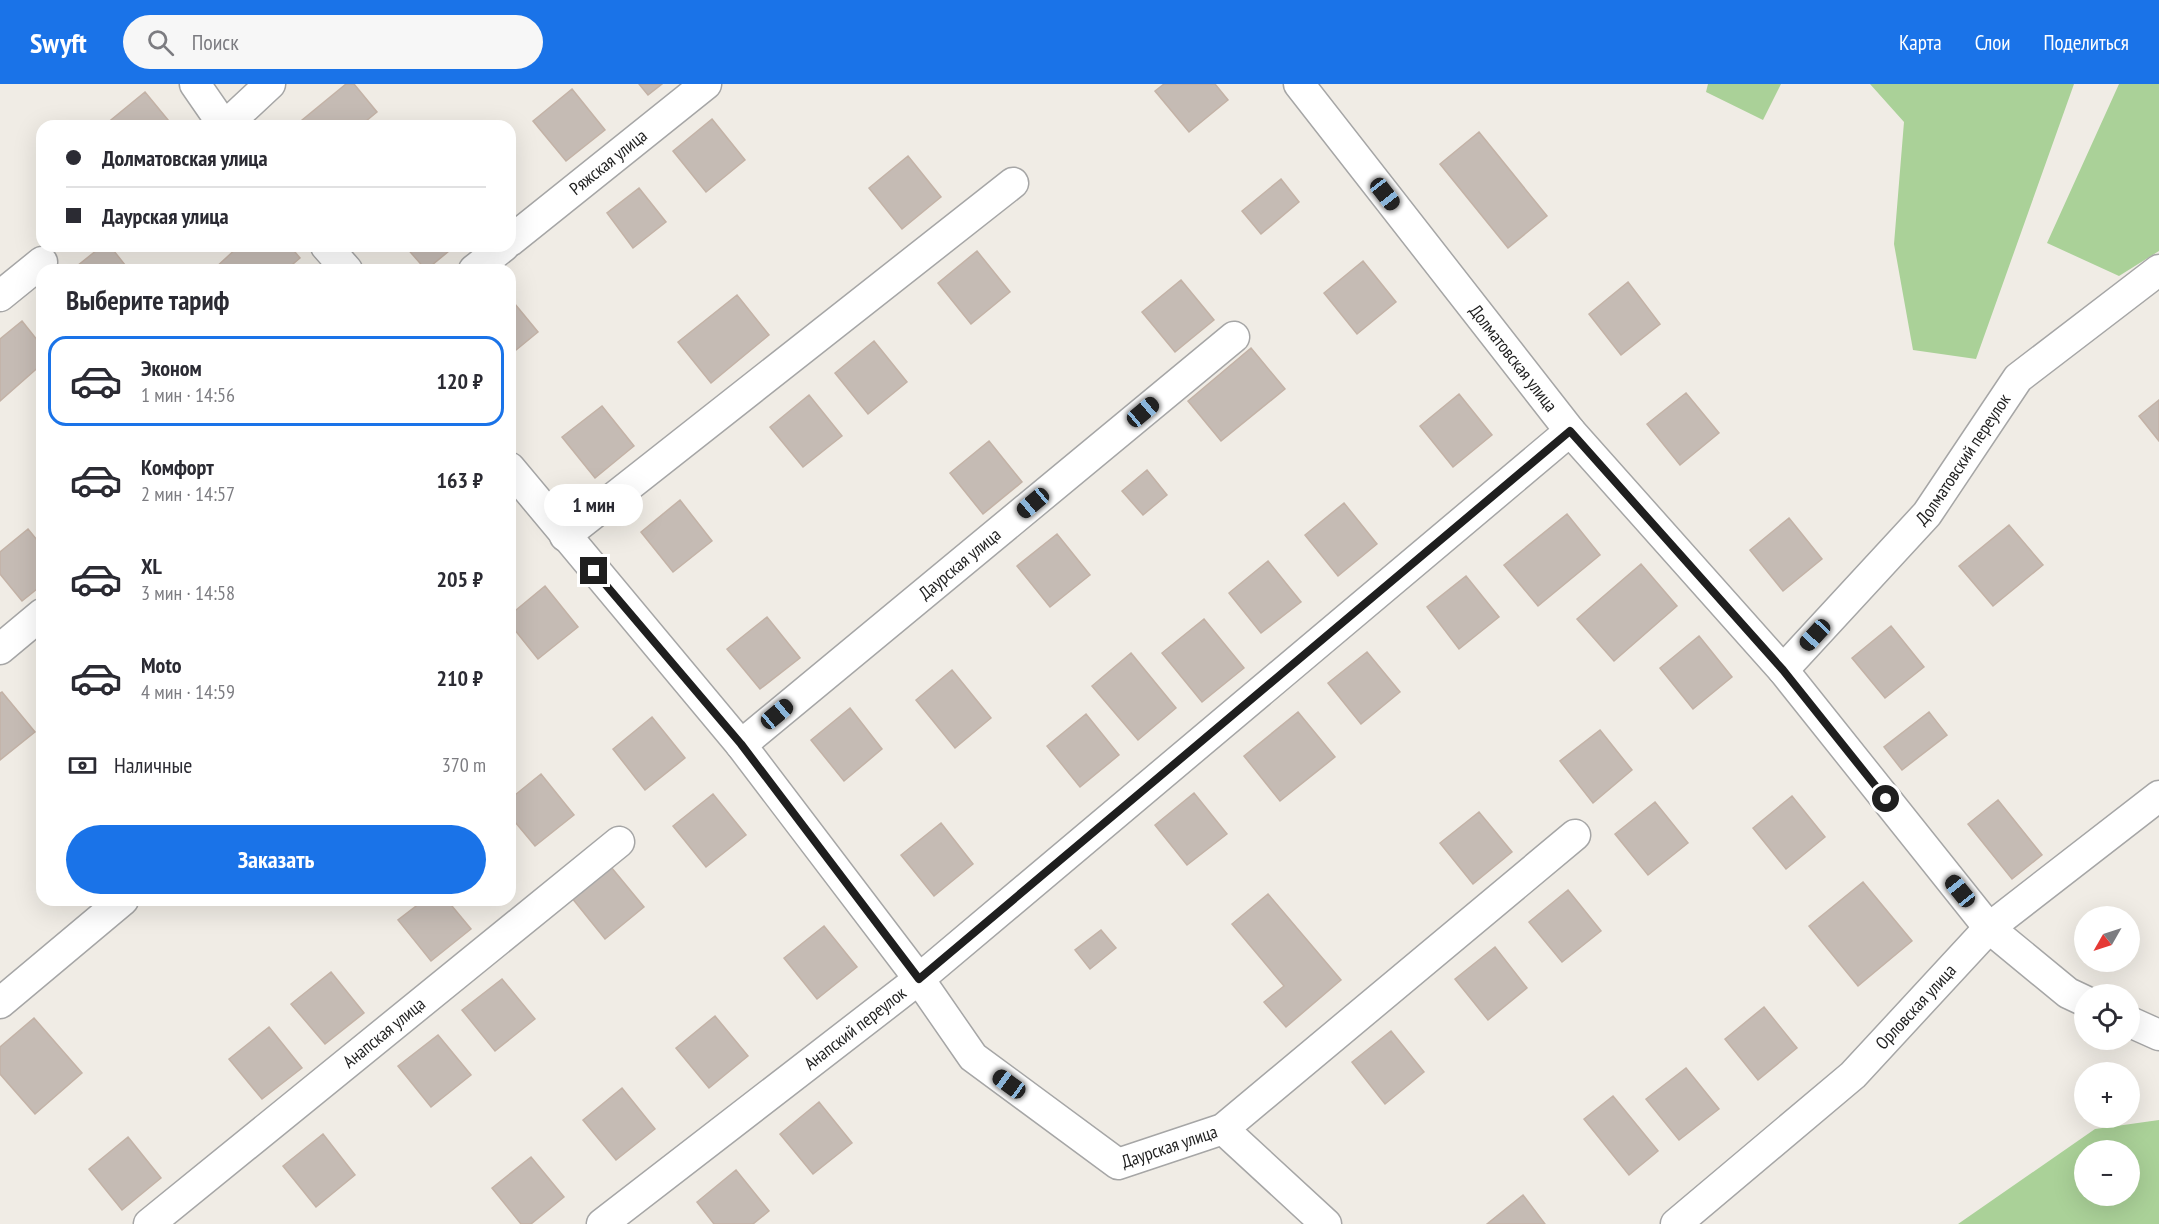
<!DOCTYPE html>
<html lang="ru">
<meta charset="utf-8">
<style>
body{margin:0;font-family:"PT Sans Narrow",sans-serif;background:#f7f7f7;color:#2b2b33;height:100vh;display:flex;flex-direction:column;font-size:22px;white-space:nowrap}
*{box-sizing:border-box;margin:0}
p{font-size:20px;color:#7c7c81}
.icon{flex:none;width:33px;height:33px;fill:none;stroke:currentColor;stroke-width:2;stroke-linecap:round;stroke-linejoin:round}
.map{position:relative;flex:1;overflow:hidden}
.panel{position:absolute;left:36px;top:180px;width:480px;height:642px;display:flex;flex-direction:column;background:#fff;border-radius:18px;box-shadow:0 6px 24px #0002}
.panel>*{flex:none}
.guide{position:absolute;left:36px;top:36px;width:480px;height:132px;border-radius:18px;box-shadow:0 6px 24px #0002;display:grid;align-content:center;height:132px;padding:0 30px;background:#fff}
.needle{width:39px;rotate:231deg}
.tools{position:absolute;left:2074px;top:822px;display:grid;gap:12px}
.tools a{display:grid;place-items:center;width:66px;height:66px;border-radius:50%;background:#fff;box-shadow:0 6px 24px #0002;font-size:30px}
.end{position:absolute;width:27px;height:27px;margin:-14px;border:8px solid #1f1f1f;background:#fff;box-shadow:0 0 0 3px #fff}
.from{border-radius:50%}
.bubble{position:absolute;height:42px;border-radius:21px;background:#fff;box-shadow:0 6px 24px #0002;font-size:20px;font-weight:600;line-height:42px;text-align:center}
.car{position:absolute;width:18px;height:36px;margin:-18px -9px;border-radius:8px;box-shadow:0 0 4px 2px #0007;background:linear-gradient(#222 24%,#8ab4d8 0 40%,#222 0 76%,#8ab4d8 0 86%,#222 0)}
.guide b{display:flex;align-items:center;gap:21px;height:57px;font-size:22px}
.guide b+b{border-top:2px solid #e1e1e2}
.guide i{width:15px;height:15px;background:#2b2b33}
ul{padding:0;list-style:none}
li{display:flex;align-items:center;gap:18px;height:90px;margin:0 12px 9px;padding:0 18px;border:3px solid transparent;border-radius:18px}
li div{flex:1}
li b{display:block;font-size:22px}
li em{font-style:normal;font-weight:600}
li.selected{border-color:#1a73e8}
li>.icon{width:54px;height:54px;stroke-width:1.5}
h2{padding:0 30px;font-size:27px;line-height:72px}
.pay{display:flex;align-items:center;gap:15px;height:66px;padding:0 30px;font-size:22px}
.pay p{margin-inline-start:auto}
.button{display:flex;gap:12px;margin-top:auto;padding:12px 30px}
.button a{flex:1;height:69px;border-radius:36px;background:#1a73e8;color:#fff;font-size:24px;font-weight:600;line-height:69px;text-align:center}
header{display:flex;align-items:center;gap:36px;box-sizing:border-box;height:84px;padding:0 30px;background:#1a73e8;color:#fff}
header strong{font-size:28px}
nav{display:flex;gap:33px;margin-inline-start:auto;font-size:21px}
.search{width:420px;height:54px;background:#f7f7f7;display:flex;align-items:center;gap:15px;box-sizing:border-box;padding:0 21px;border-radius:33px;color:#7c7c81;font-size:22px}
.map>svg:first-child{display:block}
</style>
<header>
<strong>Swyft</strong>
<div class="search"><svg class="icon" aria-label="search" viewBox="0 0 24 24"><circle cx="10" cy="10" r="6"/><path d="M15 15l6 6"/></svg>Поиск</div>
<nav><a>Карта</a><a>Слои</a><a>Поделиться</a></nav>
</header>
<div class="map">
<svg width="2159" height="1140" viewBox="0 0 2159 1140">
<rect width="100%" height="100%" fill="#f0ece5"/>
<!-- forest -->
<path fill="#aad198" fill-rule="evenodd" d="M1708,0H1781L1763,36L1706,8Z
M1870,0H2074L1976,275L1913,266L1894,160L1904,38Z
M2119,0H2159V167L2119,192L2047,159Z
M2159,1036V1140H1958L2095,1045ZM2085,1066H2130V1112H2085Z"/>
<!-- building -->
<path fill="#c5bbb4" stroke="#c3b2a6" stroke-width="1.5" d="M346,0H354L377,28L360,42H307L302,36Z
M639,0H662L648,11Z
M1164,0H1215L1228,16L1189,48L1155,7Z
M572,5L605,46L566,77L533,37Z
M145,8L173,42H108L106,40Z
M712,35L745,76L706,108L673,67Z
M1479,48L1547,132L1508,164L1440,80Z
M908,72L941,113L902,145L869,104Z
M1281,95L1299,118L1261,150L1242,127Z
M639,104L666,138L633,164L607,129Z
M102,162H110L129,186H72Z
M239,162H290L300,174L286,186H213Z
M405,162H455L426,186Z
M977,167L1010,208L971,240L938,199Z
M1363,177L1396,218L1357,250L1324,209Z
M1181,196L1214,236L1175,268L1142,228Z
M1628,198L1660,240L1621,271L1589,230Z
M737,211L769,251L711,299L678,258Z
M510,214L538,248L510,271Z
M22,237L42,262V280L0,317V255Z
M874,257L907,298L868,330L835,289Z
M1251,264L1285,305L1221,357L1188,317Z
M1686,309L1719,349L1680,381L1647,340Z
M1459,310L1492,351L1453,383L1420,342Z
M809,311L842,352L803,383L770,343Z
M2159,316V357L2139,332Z
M602,322L634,362L595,394L562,353Z
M989,357L1022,398L983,430L950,389Z
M1147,386L1167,411L1143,431L1122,407Z
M680,416L712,457L673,488L641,448Z
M1344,419L1377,460L1338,492L1305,451Z
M1567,430L1600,471L1538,522L1504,481Z
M1789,434L1822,475L1783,507L1750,466Z
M2009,441L2043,481L1993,522L1959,482Z
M28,445L42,462V501L22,517L0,490V468Z
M1057,450L1090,491L1050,523L1017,482Z
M1268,477L1301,518L1261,549L1229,509Z
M1641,480L1677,522L1614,577L1577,535Z
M1466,492L1499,533L1459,565L1427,523Z
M545,502L578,543L538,575L510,540V531Z
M767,533L800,574L760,605L727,565Z
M1204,535L1244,584L1202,618L1162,569Z
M1891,542L1924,583L1885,614L1852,574Z
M1699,552L1732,593L1693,625L1660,584Z
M1367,568L1400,608L1361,640L1328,599Z
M1131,569L1176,624L1138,656L1092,602Z
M952,586L991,634L955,664L916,616Z
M2,608L35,648L0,676V609Z
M850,624L882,665L844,697L811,656Z
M1298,628L1335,673L1280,717L1244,672Z
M1929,628L1947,651L1902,686L1884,663Z
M1086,630L1119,671L1080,703L1047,662Z
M652,633L685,674L645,706L613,665Z
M1600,646L1632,686L1593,719L1560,677Z
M541,690L574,731L535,762L510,732V715Z
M1194,709L1227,750L1187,781L1155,741Z
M713,710L746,751L706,783L673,742Z
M1792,712L1825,753L1786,785L1753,744Z
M1998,716L2042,771L2012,795L1968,740Z
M1655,718L1688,759L1648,791L1615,750Z
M1479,728L1512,768L1473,800L1440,759Z
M941,739L973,780L934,812L901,771Z
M611,783L644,823L605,855L572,814Z
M1863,798L1912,857L1858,902L1809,842Z
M1568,806L1601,847L1562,878L1529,838Z
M1268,810L1341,896L1286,943L1264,918L1284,902L1232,840Z
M424,816H447L471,845L431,877L398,836Z
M824,842L857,883L817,915L784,874Z
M1101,846L1116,864L1090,885L1075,866Z
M1495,863L1527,904L1488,936L1455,895Z
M331,888L364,929L325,960L291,920Z
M502,895L535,935L495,967L462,926Z
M1764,923L1797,964L1758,996L1725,955Z
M715,932L748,972L709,1004L676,964Z
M34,934L82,989L35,1030L0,990V963Z
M269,943L302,984L262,1015L229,975Z
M1391,947L1424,988L1385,1020L1352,978Z
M438,951L471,991L431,1023L398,982Z
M1686,984L1719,1025L1679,1056L1646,1015Z
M622,1004L655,1045L616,1076L583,1036Z
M1613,1012L1658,1067L1629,1091L1584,1035Z
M819,1018L852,1059L813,1090L780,1050Z
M323,1050L355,1091L316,1123L283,1082Z
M128,1053L161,1094L122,1126L89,1085Z
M531,1073L564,1113L531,1140H521L492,1104Z
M736,1086L769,1127L753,1140H714L697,1118Z
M1523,1111L1545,1140H1487Z"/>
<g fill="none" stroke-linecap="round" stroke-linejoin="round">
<defs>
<g id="minor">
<path d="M195,0L224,42"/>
<path id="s1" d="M1299,0L1570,347L1783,586L1989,844L2068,909L2085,917"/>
<path d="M225,42L270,0"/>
<path id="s2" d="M510,157L706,0"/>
<path d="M326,162L347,186"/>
<path d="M474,186L504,162"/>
<path d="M0,212L42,178"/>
<path id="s3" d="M510,384L741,661L919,895L973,973L1118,1080L1223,1045L1575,751"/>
<path d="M565,452L1013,99"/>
<path d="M0,565L42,530"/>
<path id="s4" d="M1783,586L1927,430L2018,294L2159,186"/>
<path id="s5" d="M741,661L1234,253"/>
<path d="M0,919L123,816"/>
<path d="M2130,938L2159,951"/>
<path d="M1223,1045L1326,1140"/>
<path id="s6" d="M149,1140L619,758"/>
<path id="s7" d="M602,1140L919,895L1570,347"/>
<path id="s8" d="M1676,1140L1853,991L1989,844L2159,712"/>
</g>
</defs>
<!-- minor casing -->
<use href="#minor" stroke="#a6a6a6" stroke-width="33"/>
<!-- minor -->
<use href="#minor" stroke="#fff" stroke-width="30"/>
</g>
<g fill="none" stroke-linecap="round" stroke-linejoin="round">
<!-- route -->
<path stroke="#1f1f1f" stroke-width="8" d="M594,487L741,660L919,895L1570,347L1783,586L1886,715"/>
</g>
<g text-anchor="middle" stroke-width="4.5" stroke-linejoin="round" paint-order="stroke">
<!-- street labels -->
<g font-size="18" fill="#1f1f1f" stroke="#fff">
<text dy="6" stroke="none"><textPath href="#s2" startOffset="126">Ряжская улица</textPath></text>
<text dy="6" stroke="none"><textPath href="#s1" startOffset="348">Долматовская улица</textPath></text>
<text dy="6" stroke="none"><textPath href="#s4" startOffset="278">Долматовский переулок</textPath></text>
<text dy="6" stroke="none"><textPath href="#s5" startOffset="284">Даурская улица</textPath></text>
<text dy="6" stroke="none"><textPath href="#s8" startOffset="324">Орловская улица</textPath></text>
<text dy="6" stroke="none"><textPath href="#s7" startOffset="320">Анапский переулок</textPath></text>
<text dy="6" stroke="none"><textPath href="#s6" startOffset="303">Анапская улица</textPath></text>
<text dy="6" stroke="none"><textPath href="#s3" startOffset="984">Даурская улица</textPath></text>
</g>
</g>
</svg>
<div class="tools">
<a><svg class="needle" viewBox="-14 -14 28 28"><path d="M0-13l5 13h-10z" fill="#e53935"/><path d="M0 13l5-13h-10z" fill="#7c7c81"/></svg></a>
<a><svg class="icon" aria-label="locate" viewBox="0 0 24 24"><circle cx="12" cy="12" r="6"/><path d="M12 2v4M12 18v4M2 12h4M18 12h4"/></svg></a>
<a>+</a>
<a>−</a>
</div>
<i class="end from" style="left:1886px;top:715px"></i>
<i class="end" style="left:594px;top:487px"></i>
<div class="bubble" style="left:544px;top:400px;width:99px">1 мин</div>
<i class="car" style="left:1385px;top:110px;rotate:142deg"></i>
<i class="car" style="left:1143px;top:328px;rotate:50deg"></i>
<i class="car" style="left:1033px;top:419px;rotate:230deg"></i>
<i class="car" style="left:1815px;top:551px;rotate:223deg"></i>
<i class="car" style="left:777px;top:630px;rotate:50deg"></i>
<i class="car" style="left:1960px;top:807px;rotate:321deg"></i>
<i class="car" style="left:1009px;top:1000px;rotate:306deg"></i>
<div class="guide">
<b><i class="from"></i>Долматовская улица</b>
<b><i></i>Даурская улица</b>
</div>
<section class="panel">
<h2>Выберите тариф</h2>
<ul>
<li class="selected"><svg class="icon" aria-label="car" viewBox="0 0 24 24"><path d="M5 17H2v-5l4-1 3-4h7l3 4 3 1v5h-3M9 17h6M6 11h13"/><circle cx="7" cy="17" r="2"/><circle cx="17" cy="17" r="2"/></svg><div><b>Эконом</b><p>1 мин · 14:56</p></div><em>120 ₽</em></li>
<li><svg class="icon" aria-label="car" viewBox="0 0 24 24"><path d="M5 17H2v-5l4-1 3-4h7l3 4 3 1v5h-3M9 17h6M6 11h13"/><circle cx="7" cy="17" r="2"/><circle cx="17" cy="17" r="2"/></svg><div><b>Комфорт</b><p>2 мин · 14:57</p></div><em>163 ₽</em></li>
<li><svg class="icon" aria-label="car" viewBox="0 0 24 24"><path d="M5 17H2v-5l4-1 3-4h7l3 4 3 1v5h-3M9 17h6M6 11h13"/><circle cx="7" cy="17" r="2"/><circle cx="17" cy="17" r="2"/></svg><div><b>XL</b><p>3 мин · 14:58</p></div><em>205 ₽</em></li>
<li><svg class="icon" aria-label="car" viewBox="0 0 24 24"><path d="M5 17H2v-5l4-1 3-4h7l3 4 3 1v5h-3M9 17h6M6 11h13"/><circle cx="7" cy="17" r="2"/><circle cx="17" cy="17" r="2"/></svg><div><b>Moto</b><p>4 мин · 14:59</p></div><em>210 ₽</em></li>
</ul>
<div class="pay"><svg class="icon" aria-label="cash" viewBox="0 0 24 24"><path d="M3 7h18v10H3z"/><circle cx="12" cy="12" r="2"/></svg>Наличные<p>370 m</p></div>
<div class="button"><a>Заказать</a></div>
</section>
</div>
